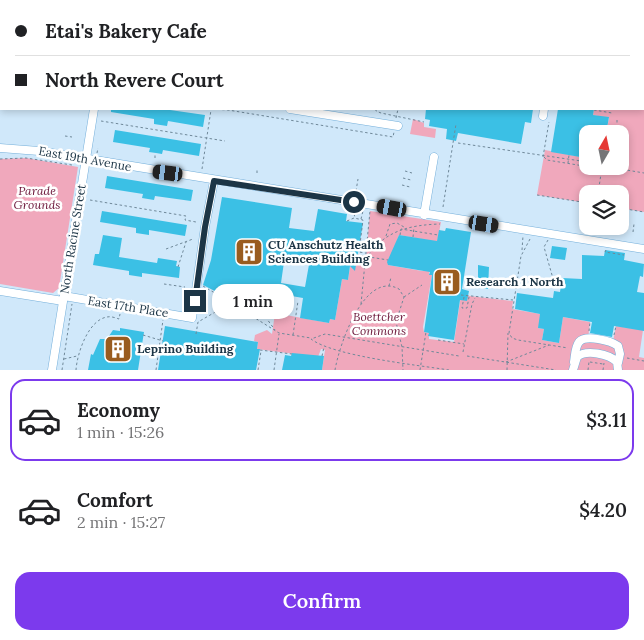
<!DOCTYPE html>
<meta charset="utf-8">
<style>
body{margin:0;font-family:Lora,serif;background:#f6f6f6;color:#202124;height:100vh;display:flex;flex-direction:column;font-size:19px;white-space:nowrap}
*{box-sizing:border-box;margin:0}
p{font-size:16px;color:#757577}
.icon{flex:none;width:28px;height:28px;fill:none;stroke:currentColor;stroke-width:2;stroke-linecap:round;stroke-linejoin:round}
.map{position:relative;height:370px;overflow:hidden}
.panel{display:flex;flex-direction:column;background:#fff;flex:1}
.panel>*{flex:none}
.guide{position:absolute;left:0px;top:0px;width:645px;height:110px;box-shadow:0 2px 8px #0003;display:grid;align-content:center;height:110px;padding:0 15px;background:#fff}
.needle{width:32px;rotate:9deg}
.controls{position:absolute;left:579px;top:125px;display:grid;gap:10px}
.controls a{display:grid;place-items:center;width:50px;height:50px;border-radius:10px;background:#fff;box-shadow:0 2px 8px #0003;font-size:25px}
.end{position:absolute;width:22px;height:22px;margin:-11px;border:6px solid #1c3546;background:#fff;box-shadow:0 0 0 2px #fff}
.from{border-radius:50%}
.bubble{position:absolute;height:35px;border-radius:15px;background:#fff;box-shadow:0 2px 8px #0003;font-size:16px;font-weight:600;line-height:35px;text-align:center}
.car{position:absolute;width:15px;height:30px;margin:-15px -8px;border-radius:6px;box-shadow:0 0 4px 1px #0007;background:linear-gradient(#222 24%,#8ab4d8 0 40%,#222 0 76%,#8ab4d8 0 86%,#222 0)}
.guide b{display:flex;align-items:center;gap:18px;height:48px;font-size:19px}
.guide b+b{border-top:1px solid #e0e0e0}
.guide i{width:12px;height:12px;background:#202124}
ul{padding:9px 0 0;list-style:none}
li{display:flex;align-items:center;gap:15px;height:82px;margin:0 10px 8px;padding:0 5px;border:2px solid transparent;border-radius:15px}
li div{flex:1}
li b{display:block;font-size:19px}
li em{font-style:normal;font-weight:600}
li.on{border-color:#7c3aed}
li>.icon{width:45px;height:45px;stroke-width:1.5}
.button{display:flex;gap:10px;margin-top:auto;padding:10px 15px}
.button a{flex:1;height:58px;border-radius:15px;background:#7c3aed;color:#fff;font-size:20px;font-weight:600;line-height:58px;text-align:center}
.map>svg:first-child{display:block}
</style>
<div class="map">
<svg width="644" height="370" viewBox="0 0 644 370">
<rect width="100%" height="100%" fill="#d0e8fa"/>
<!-- green -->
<path fill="#f0a8bc" d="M644,14V212L620,208V194H588L587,203L537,195L545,150L586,158L587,147L588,166H620V134H606L609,118L593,115L594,109H644Z
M413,119L424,123V127L436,129L435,138L410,134Z
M26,158L78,167L59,288L53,293L0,284V159Z
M370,211L441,222L435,253L427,240L399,235L388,265L422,271L430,269L429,274L432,275L423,327L424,332L429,333V339L454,342L461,295L513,301L512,309L546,315L538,328L544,329L542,340L559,343L563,317L590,322L588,339L613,342L616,326L643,330L639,357L644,358V370H322L325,350L321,349L318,357L257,349L258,342L254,341L255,335L267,330L272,334L275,313L329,323L330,319L335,320L342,279L348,280L351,261L357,258L366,259Z"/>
<!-- building -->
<path fill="#3bc0e5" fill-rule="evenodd" d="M111,109H163L205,115L203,127L168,121L167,126L154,124V119L111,112Z
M426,109H533L531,123L525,122L521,144L458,133L456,141L446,139L447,129L429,126L430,120L425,119Z
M558,109H594L593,115L609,117L606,134H588L586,158L551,152Z
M115,130L201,144L199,156L163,150L162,154L156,153L149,152L150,148L113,142Z
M107,176L193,190L191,201L155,196L154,200L142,198L143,194L105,188Z
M222,197L292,208L289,228L314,231L318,209L347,214L346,221L363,223L355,271L350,266L348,280L342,279L335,320L330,319L329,323L300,318L303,298L280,294L278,308L248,292L246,307L203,285L211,260ZM285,255L310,259L305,287L281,283Z
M102,211L187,225L185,236L149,230V235L136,233V228L100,222Z
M446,228L471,232L462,289L469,291L467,301L460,300L454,340L428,336L429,333L424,332L432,275H429L430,272L388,265L387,262L399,235L437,241L439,230L445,231Z
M103,235L122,238L119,257L157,263L158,258L177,261L176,266L180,267L179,278L142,273V277L129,275V271L93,265L95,254H99Z
M552,246L567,248L565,260L550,258Z
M605,250L625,253L624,260L644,264L643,277L640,276L637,292L644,293V331L614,326L612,337L590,333L592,322L563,317L559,343L542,340L544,329L538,328L540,314L515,309L517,293L553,298L554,291L560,292L562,278L582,279V255L604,256Z
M478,265L489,267L488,289L478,287Z
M165,326L258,342L257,349H260L256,370H158Z
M120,328L144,332L138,370H88L91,354L93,355L100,339H107L113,330L120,331Z
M292,353L324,356L322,370H282L285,355L291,356Z"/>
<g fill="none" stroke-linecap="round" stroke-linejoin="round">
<defs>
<path id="minor" d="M376,0L383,1
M112,1V0
M467,1V0
M620,1L621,0
M290,109L398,126
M543,116L544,109
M0,148L39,151L644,249
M424,215L434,157
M0,291L63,301
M64,296L192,318L205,227L214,181
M574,362C575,356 575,347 579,342C586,334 611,341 618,346L620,354L618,363
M52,370L94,109
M573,370L577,357C586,349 609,354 617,362L618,370"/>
</defs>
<!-- minor casing -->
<use href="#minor" stroke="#74afda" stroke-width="9"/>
<!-- path -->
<path stroke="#6f8899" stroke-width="1" stroke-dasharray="2.5 2.5" stroke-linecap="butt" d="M7,1L8,0
M444,1V0
M458,1L459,0
M1,31V33
M644,73V71
M212,109L228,110L393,137L394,132
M376,109V111L381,113L424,122
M594,110L612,113
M614,110L615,109
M396,118L398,109
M617,120V134
M101,121L225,141
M65,136L72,137
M458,143L588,162
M97,153L98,148
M543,157L549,122
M544,157L547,160L590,167L602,166
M155,158V153
M0,159L26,158L72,165
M568,163L569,155
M603,166L644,173
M202,169L211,110
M405,171L412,173
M257,173V168
M403,178L411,180
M402,185L410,187
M356,191L358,179
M598,194L602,167
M537,195L588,203
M90,200L186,216L185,220L196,222
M443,207L456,124
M620,208L644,212
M353,209L355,218
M361,219L363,211
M347,221L354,218L363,220L359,252L365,253
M620,224V222
M609,229L610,226
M615,230V226
M619,230L620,226
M626,231L627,223
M633,232L634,224
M400,235L401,229L438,235
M386,236L390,224L397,223L404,227
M413,237L414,227
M530,239L521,256L509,333L512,338L518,340L568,348
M548,240L544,247L552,275V284
M166,249L193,239
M522,250L523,236
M606,250L605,252L624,255
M366,259C383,231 409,225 440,224
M178,267L186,242
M164,284L185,287
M203,286L230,302
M389,286L391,277
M461,295L513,300
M404,297L422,285
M464,297L462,308H467L469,297
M247,303L256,304L275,330
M361,304L370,211
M589,331L590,322
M196,334L198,322L231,303L279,333L311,338
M143,335L163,341
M293,335L298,301
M614,335L616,326
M438,340L464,344
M260,350L292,354
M463,352L472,304L475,298
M140,353L151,355
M322,356L324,347
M467,356L556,370
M627,358L644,361
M64,359L77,356
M506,362L549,345
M590,362L603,364
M62,370L72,304
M76,370C77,354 88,320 107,317C111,316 116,318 119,319L120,314
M156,370L163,320
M258,370L261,351
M274,370L279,334
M335,370C339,346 364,270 399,289L404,297L396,322L402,347L403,370
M449,370C417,365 333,356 311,339L325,334L459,356
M507,370L508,333
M588,370L589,362
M603,370L604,363"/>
<!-- minor -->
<use href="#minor" stroke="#fff" stroke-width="8"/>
<!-- path-bridge -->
<path stroke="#6f8899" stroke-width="1" stroke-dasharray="2.5 2.5" stroke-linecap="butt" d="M357,255L388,260
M420,370L426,332"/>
</g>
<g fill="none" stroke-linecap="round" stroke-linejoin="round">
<!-- route -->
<path stroke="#1c3546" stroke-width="6" d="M195,301L205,227L214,181L354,202"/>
</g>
<!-- icons -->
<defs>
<symbol id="building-square" viewBox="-11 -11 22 22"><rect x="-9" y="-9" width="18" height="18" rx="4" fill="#995c1f" stroke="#fff"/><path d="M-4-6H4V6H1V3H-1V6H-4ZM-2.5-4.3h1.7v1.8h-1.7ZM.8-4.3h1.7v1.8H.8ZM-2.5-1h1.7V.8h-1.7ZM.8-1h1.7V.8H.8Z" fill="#fff"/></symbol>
</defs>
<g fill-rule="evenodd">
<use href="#building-square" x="233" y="236" width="32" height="32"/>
<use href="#building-square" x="431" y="266" width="32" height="32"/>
<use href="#building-square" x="102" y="333" width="32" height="32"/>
</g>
<g text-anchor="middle" stroke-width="5" stroke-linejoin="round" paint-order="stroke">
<!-- street labels -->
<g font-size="12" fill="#1c3546" stroke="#fff">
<text transform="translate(85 159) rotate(10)" y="4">East 19th Avenue</text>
<text transform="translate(73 239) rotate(-81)" y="4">North Racine Street</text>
<text transform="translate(128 307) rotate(9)" y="4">East 17th Place</text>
</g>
<!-- park labels -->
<g font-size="12" font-style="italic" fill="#6d183b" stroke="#fff">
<text x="37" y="195">Parade<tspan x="37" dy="14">Grounds</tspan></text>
<text x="379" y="321">Boettcher<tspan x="379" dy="14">Commons</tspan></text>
</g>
<!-- poi labels -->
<g font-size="12" font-weight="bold" fill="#1c3546" stroke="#fff" text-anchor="start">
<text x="268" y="249">CU Anschutz Health<tspan x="268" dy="14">Sciences Building</tspan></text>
<text x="466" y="286">Research 1 North</text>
<text x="137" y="353">Leprino Building</text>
</g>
</g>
</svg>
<div class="controls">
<a><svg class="needle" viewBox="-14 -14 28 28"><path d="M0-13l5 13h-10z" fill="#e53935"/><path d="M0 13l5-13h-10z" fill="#757577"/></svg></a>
<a><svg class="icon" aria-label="layers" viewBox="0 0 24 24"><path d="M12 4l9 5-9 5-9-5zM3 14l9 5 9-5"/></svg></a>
</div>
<i class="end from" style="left:354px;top:202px"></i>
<i class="end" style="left:195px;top:301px"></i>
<div class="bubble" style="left:212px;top:284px;width:82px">1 min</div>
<i class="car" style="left:168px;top:173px;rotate:277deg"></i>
<i class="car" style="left:392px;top:208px;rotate:280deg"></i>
<i class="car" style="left:484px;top:224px;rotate:99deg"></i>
<div class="guide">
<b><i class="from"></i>Etai's Bakery Cafe</b>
<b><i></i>North Revere Court</b>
</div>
</div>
<section class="panel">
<ul>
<li class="on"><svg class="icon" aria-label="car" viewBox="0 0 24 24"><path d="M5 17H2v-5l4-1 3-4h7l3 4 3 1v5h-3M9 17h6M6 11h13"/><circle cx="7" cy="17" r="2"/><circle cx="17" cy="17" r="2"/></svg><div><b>Economy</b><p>1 min · 15:26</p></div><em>$3.11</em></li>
<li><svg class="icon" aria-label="car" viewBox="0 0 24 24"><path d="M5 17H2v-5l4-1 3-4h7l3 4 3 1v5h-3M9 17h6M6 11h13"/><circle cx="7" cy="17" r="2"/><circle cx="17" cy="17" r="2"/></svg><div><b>Comfort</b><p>2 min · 15:27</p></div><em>$4.20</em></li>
</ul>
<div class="button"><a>Confirm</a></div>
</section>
